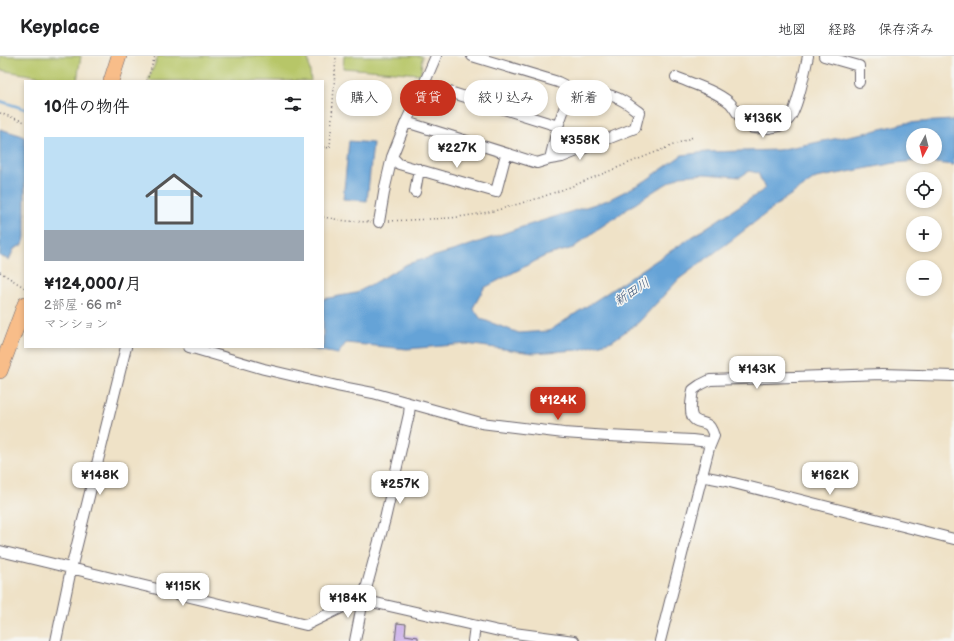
<!DOCTYPE html>
<html lang="ja">
<head>
<meta charset="utf-8">
<style>
	body { margin:0; font-family:"Balsamiq Sans","Klee One",sans-serif; background:#f6f6f6; color:#202124; height:100vh; display:flex; flex-direction:column; font-size:15px; white-space:nowrap }
	* { box-sizing:border-box; margin:0 }
	p { font-size:13px; color:#757577 }
	.icon { flex:none; width:22px; height:22px; fill:none; stroke:currentColor; stroke-width:2; stroke-linecap:round; stroke-linejoin:round }
	.map { position:relative; flex:1; overflow:hidden }
	.side { position:absolute; left:24px; top:24px; width:300px; height:268px; display:flex; flex-direction:column; background:#fff; border-radius:0px; box-shadow:0 2px 6px #0003 }
	.side>* { flex:none }
	.top-card { position:absolute; left:336px; top:24px; width:380px; height:36px; display:flex; gap:8px }
	.needle { width:26px; rotate:187deg }
	.fabs { position:absolute; left:906px; top:72px; display:grid; gap:8px }
	.fabs a { display:grid; place-items:center; width:36px; height:36px; border-radius:50%; background:#fff; box-shadow:0 2px 6px #0003; font-size:20px }
	.price { position:absolute; translate:-50% -34px; padding:0 9px; border-radius:8px; background:#fff; color:#222; font-size:13px; line-height:26px; filter:drop-shadow(0 1px 2px #0008) }
	.price::after { content:''; position:absolute; left:50%; top:24px; width:12px; height:9px; margin-left:-6px; background:inherit; clip-path:polygon(0 0,100% 0,50% 100%) }
	.price.current { background:#c8321e; color:#fff }
	ul { padding:0; list-style:none }
	li { display:grid; align-content:center; gap:8px; height:212px; padding:0 20px }
	li span { display:grid; place-items:center; height:124px; border-radius:0px; color:#555 }
	li>.icon { margin-inline-start:auto }
	span .icon { width:72px; height:72px; fill:#fffc; stroke-width:1 }
	li b { font-size:17px }
	h2 { display:flex; justify-content:space-between; align-items:center; height:48px; padding:0 20px; font-size:17px }
	.chip { padding:0 14px; border-radius:18px; background:#fff; box-shadow:0 2px 6px #0003; font-size:14px; line-height:36px }
	.chip.current { background:#c8321e; color:#fff }
	header { display:flex; align-items:center; gap:24px; box-sizing:border-box; height:56px; padding:0 20px; background:#fff; border-bottom:1px solid #e0e0e0 }
	header strong { font-size:19px }
	nav { display:flex; gap:22px; margin-inline-start:auto; font-size:14px }
	.map>svg:first-child { display:block }
	.green { fill:#b7c668; stroke:#6c7452 }
	.water { fill:#65a3d7; stroke:#446289; fill-rule:evenodd }
	.lines { fill:none; stroke-linecap:round; stroke-linejoin:round }
	.stream { stroke:#65a3d7; stroke-width:2.5 }
	.building { fill:#c2a1e8 }
	.minor-casing { stroke:#6a656c; stroke-width:12 }
	.highway-casing { stroke:#6a656c; stroke-width:16 }
	.path { stroke:#6a656c; stroke-width:1.5; stroke-dasharray:1 3; stroke-linecap:butt }
	.minor { stroke:#fff; stroke-width:10 }
	.highway { stroke:#f8bd89; stroke-width:15 }
	.labels { text-anchor:middle; dominant-baseline:central; stroke-width:3; stroke-linejoin:round; paint-order:stroke }
	.water-label { font-size:13px; font-style:italic; fill:#3d5679; stroke:#f6f6f2 }
</style>
</head>
<body>
<header>
<strong>Keyplace</strong>
<nav><a>地図</a><a>経路</a><a>保存済み</a></nav>
</header>
<div class="map">
<svg width="954" height="585" viewBox="0 0 954 585">
	<rect width="100%" height="100%" fill="#f6f6f2"/>
	<filter id="ink" filterUnits="userSpaceOnUse"><feTurbulence type="fractalNoise" baseFrequency=".025" numOctaves="2"/><feDisplacementMap in="SourceGraphic" scale="8" xChannelSelector="R" yChannelSelector="G"/><feConvolveMatrix kernelMatrix="1 2 1 2 8 2 1 2 1" color-interpolation-filters="sRGB"/></filter>
	<filter id="wash" filterUnits="userSpaceOnUse"><feTurbulence type="fractalNoise" baseFrequency=".012" numOctaves="4" result="noise"/><feDisplacementMap in="SourceGraphic" scale="16" xChannelSelector="R" yChannelSelector="G"/><feGaussianBlur stdDeviation="0.9" result="paint"/><feColorMatrix in="noise" values="0 0 0 0 0 0 0 0 0 0 0 0 0 0 0 0 0 1.4 0 .05"/><feComposite in="paint" operator="in"/></filter>
	<g filter="url(#wash)">
		<rect width="100%" height="100%" fill="#efe2c7"/>
		<path class="green" d="M 0,0 L 81,0 L 77,25 L 67,25 L 0,14 Z
			M 158,0 L 308,0 L 311,25 L 148,25 Z
			M 344,0 L 422,0 L 421,18 L 343,12 Z"/>
		<path class="water" d="M 952,64 L 954,65 L 954,109 L 916,105 L 895,107 L 816,122 L 786,142 L 733,183 L 679,223 L 639,266 L 612,285 L 578,294 L 533,297 L 466,288 L 407,293 L 346,287 L 338,298 L 300,291 L 323,291 L 323,243 L 356,237 L 407,208 L 456,194 L 516,173 L 608,144 L 645,125 L 682,99 L 707,96 L 778,94 L 869,76 L 906,67 ZM 913,79 L 935,79 L 935,101 L 913,101 ZM 749,115 L 758,117 L 765,133 L 549,275 L 519,277 L 481,263 L 473,252 L 484,232 L 545,200 L 573,192 L 598,173 L 654,135 L 680,120 L 705,118 L 740,121 Z
			M 0,73 L 20,79 L 25,82 L 25,182 L 22,189 L 14,193 L 9,204 L 0,200 Z
			M 349,85 L 373,87 L 367,145 L 343,143 Z"/>
		<g class="lines">
			<path class="stream" d="M 0,45 L 25,53"/>
		</g>
		<g id="blocks">
			<path class="building" d="M 397,567 L 406,568 L 405,579 L 418,581 L 418,585 L 395,585 Z"/>
		</g>
	</g>
	<g filter="url(#ink)">
		<use href="#blocks" fill-opacity="0" stroke="#6a656c" stroke-width="1"/>
		<g class="lines">
			<defs>
				<path id="minor" d="M 472,0 L 558,26 L 566,30 L 569,34 L 568,42 L 558,70 L 550,103
					M 824,0 L 859,10 L 859,26
					M 676,21 C 693,28 714,34 729,46 C 736,52 741,67 750,71 C 756,73 763,72 769,72 C 776,71 783,70 788,64 C 797,56 805,14 808,0
					M 424,28 L 558,70
					M 406,66 L 537,107 L 550,103 L 562,101 L 635,72 L 639,56 C 634,53 629,48 623,45 C 607,35 588,36 570,37
					M 392,101 L 399,108 L 496,136 L 506,98
					M 415,136 L 419,113
					M 379,166 L 385,131 L 392,101 L 406,66 L 424,28 L 436,0
					M 189,291 L 264,313 L 337,330 L 373,337 L 481,367 L 564,377 L 608,380 L 692,384 L 708,386 L 709,392 L 660,585
					M 709,392 L 714,380 C 713,377 712,374 710,371 C 706,365 695,368 692,360 C 689,353 692,342 693,334 L 700,329 L 710,324 L 882,318 L 954,320
					M 701,420 L 722,424 L 954,483
					M 0,495 L 306,569 L 349,548 L 363,544 L 499,575 L 574,585
					M 56,585 L 71,513 L 126,291
					M 355,585 L 363,544 L 385,463 L 409,358 L 410,348
					M 473,585 L 475,570"/>
				<path id="highway" d="M 111,25 L 119,0
					M 0,315 L 25,248"/>
			</defs>
			<use href="#minor" class="minor-casing"/>
			<use href="#highway" class="highway-casing"/>
			<path class="path" d="M 147,25 L 155,0
				M 0,57 L 25,66
				M 323,91 L 330,92 L 336,0
				M 323,161 L 346,165 L 371,166
				M 389,165 L 451,162 L 472,159 L 494,155 L 539,142 L 570,131 L 693,81
				M 0,216 L 25,232"/>
			<use href="#minor" class="minor"/>
			<use href="#highway" class="highway"/>
		</g>
	</g>
	<g class="labels">
		<g class="water-label">
			<text transform="translate(632 236) rotate(-33)">新田川</text>
		</g>
	</g>
</svg>
<div class="fabs">
<a><svg class="needle" viewBox="-14 -14 28 28"><path d="M0-13l5 13h-10z" fill="#e53935"/><path d="M0 13l5-13h-10z" fill="#757577"/></svg></a>
<a><svg class="icon" aria-label="locate" viewBox="0 0 24 24"><circle cx="12" cy="12" r="6"/><path d="M12 2v4M12 18v4M2 12h4M18 12h4"/></svg></a>
<a>+</a>
<a>−</a>
</div>
<b class="price" style="left:763px;top:83px">¥136K</b>
<b class="price" style="left:580px;top:105px">¥358K</b>
<b class="price" style="left:457px;top:113px">¥227K</b>
<b class="price" style="left:757px;top:334px">¥143K</b>
<b class="price current" style="left:558px;top:365px">¥124K</b>
<b class="price" style="left:100px;top:440px">¥148K</b>
<b class="price" style="left:830px;top:440px">¥162K</b>
<b class="price" style="left:400px;top:449px">¥257K</b>
<b class="price" style="left:183px;top:551px">¥115K</b>
<b class="price" style="left:348px;top:563px">¥184K</b>
<div class="top-card">
<a class="chip">購入</a>
<a class="chip current">賃貸</a>
<a class="chip">絞り込み</a>
<a class="chip">新着</a>
</div>
<section class="side">
<h2>10件の物件<svg class="icon" aria-label="filters" viewBox="0 0 24 24"><path d="M4 7h16M4 17h16"/><circle cx="9" cy="7" r="2"/><circle cx="15" cy="17" r="2"/></svg></h2>
<ul>
<li><span style="background:linear-gradient(#bfe0f5 75%,#9aa5b1 0)"><svg class="icon" aria-label="home" viewBox="0 0 24 24"><path d="M3 11l9-7 9 7M6 9v11h12V9"/></svg></span><div><b>¥124,000/月</b><p>2部屋 · 66 m²</p><p>マンション</p></div></li>
</ul>
</section>
</div>
</body>
</html>
